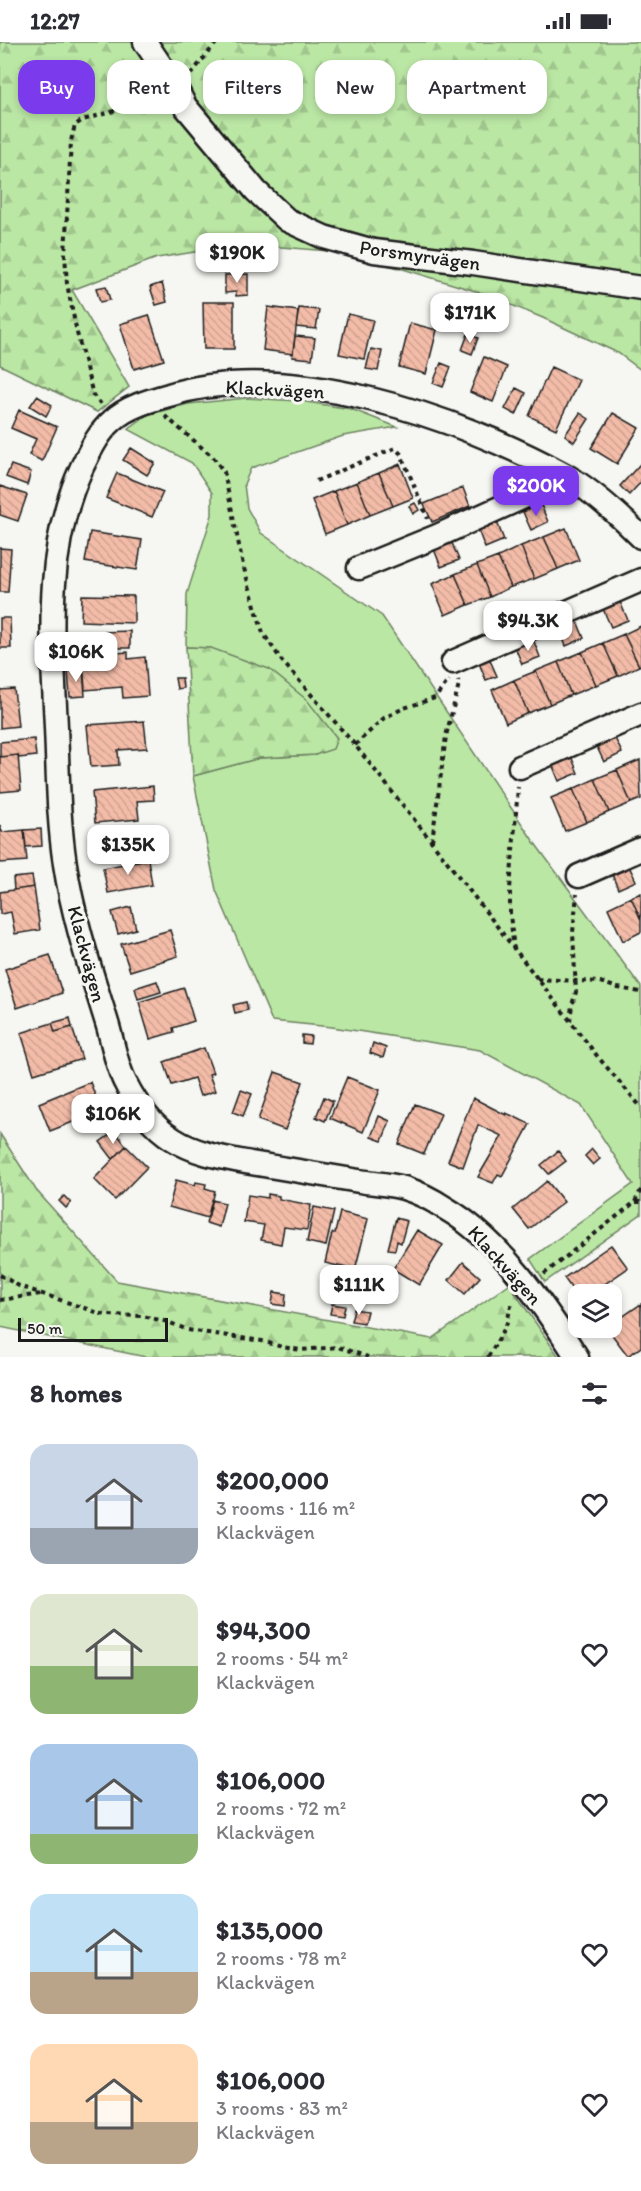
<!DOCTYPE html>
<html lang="en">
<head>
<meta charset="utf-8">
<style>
	body { margin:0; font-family:Itim,sans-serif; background:#f7f7f7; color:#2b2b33; height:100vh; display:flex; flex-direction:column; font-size:22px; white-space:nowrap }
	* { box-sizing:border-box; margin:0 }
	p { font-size:20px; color:#7c7c81 }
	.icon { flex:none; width:33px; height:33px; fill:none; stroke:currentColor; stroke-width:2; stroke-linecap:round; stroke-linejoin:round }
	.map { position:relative; height:1315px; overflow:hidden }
	.details { display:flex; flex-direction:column; background:#fff; flex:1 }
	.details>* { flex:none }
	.banner { position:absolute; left:18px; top:18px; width:606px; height:54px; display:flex; gap:12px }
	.fabs { position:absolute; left:568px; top:1242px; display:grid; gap:12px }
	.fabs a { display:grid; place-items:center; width:54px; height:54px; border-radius:12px; background:#fff; box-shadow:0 3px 9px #0003; font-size:30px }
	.scale { position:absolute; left:18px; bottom:15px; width:150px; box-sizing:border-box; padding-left:6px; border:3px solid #1c1c1c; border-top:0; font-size:16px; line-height:21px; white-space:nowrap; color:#1c1c1c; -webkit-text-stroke:4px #f6f6f2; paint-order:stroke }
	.price { position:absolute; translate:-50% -51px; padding:0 14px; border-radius:12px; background:#fff; color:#222; font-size:20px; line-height:39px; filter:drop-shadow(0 2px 3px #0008) }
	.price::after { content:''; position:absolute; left:50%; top:36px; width:18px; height:14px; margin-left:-9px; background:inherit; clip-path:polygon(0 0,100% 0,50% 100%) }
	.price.on { background:#7c3aed; color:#fff }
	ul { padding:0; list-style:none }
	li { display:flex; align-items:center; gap:18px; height:150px; padding:0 30px }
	li span { display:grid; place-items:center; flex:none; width:168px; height:120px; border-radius:18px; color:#555 }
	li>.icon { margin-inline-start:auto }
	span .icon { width:72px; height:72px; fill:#fffc; stroke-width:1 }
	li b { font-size:26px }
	h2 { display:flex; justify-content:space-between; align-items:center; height:72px; padding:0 30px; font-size:26px }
	.tag { padding:0 21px; border-radius:18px; background:#fff; box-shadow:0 3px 9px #0003; font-size:21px; line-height:54px }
	.tag.on { background:#7c3aed; color:#fff }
	.status { display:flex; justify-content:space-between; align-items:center; height:42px; padding:0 30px; background:#fff; direction:ltr }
	.status svg { height:16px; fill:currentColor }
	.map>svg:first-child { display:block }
	.green { fill:#bbe7a5; stroke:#6c8260; stroke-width:1.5 }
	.forest { fill:url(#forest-firs); stroke:#6c8260; stroke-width:1.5 }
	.building { fill:url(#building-back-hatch); stroke:#1c1c1c; stroke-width:1.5 }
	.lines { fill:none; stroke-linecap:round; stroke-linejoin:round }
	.minor-casing { stroke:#1c1c1c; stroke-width:27 }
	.path { stroke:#1c1c1c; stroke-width:4; stroke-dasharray:4.5 4.5; stroke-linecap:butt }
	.minor { stroke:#f6f6f2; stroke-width:22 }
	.labels { text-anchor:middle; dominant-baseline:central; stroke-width:6; stroke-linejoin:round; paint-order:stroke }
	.street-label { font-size:20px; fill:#1c1c1c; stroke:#f6f6f2 }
</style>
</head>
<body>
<div class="status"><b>12:27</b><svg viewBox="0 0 49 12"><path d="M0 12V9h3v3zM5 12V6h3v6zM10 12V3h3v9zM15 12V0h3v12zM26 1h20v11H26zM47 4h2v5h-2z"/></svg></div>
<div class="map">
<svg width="641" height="1315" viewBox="0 0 641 1315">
	<defs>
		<pattern id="forest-firs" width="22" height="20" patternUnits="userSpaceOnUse" patternTransform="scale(1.5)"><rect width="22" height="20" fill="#bbe7a5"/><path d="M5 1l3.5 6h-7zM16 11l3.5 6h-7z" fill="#a0c68d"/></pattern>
		<pattern id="building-back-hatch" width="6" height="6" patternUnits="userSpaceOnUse" patternTransform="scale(1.5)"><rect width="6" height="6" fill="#f3bca8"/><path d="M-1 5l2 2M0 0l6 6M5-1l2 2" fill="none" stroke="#d0a190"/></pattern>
	</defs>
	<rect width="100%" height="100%" fill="#f6f6f2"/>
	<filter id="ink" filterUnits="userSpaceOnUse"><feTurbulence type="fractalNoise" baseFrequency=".0167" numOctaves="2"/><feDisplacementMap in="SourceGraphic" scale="12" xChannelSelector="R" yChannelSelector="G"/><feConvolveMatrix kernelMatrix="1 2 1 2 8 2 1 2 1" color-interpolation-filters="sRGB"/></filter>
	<g filter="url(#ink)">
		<path class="green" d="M 247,356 L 300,359 L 351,367 L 397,385 L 343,394 L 251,426 L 244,442 L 247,466 L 261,491 L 382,574 L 534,800 L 641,945 L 641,1172 L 545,1240 L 530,1217 L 633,1142 L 581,1063 L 480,1008 L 332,985 L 272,979 L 216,848 L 193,734 L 260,716 L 315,713 L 211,606 L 186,605 L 187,552 L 212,473 L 212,451 L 192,421 L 128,387 L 147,373 L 188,362 Z"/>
		<path class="forest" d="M 0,0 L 641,0 L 641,328 L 618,311 L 543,276 L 482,251 L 403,227 L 329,209 L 245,202 L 157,216 L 72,248 L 129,345 L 97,370 L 0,323 Z
			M 186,605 L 211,606 L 269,627 L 307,658 L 337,696 L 333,707 L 315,713 L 260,716 L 193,734 Z
			M 0,1092 L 36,1148 L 117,1239 L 432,1297 L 509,1242 L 559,1315 L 146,1315 L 0,1285 Z"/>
		<path class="building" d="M 248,232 L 248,253 L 236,254 L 236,250 L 225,251 L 225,233 Z
			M 162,241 L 167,260 L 156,263 L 150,245 Z
			M 106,244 L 110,258 L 100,260 L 96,246 Z
			M 469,253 L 477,255 L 474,265 L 467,263 Z
			M 203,260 L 234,260 L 234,307 L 204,307 Z
			M 268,265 L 298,269 L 293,312 L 263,308 Z
			M 299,266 L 319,268 L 316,287 L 296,285 Z
			M 348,272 L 373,278 L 364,317 L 339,312 Z
			M 149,273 L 164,318 L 134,327 L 120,282 Z
			M 410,281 L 437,288 L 426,332 L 399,325 Z
			M 468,292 L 478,296 L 472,312 L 462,308 Z
			M 295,294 L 315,296 L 312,317 L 292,315 Z
			M 371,307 L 382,309 L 378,329 L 366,327 Z
			M 484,315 L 507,325 L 493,360 L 470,350 Z
			M 441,321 L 451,325 L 443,345 L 433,341 Z
			M 551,325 L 579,338 L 556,387 L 529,374 Z
			M 516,346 L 526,351 L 516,373 L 505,367 Z
			M 37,354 L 52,363 L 46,374 L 30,364 Z
			M 19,368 L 57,385 L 42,419 L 29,413 L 36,397 L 11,386 Z
			M 580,371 L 589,377 L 574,400 L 565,393 Z
			M 613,371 L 639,386 L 617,422 L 591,406 Z
			M 131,406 L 155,421 L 147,433 L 123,418 Z
			M 641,421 L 641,440 L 629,453 L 620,444 Z
			M 400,422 L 413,456 L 393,464 L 379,431 Z
			M 11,423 L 31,430 L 27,443 L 6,435 Z
			M 117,431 L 163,450 L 152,475 L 106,456 Z
			M 379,431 L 393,464 L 370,473 L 357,440 Z
			M 357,440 L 370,473 L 347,483 L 334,449 Z
			M 0,444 L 27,453 L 18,479 L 0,473 Z
			M 463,446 L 470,464 L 432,480 L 424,462 Z
			M 334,449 L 347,483 L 325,492 L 312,458 Z
			M 415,461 L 419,468 L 413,472 L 409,464 Z
			M 541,463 L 548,480 L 531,488 L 523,470 Z
			M 497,480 L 504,498 L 485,506 L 478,488 Z
			M 566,486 L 579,518 L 558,527 L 544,495 Z
			M 90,490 L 142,498 L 137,528 L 85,520 Z
			M 544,495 L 558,527 L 534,537 L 521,504 Z
			M 452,501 L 459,518 L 441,525 L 434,507 Z
			M 521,504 L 534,537 L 511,545 L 498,515 Z
			M 0,506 L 11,507 L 8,550 L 0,550 Z
			M 498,515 L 511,545 L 490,555 L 477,523 Z
			M 477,523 L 490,555 L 468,563 L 455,532 Z
			M 455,532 L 468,563 L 445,573 L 432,542 Z
			M 82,553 L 134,554 L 134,581 L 81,579 Z
			M 620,560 L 628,578 L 611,585 L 603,567 Z
			M 0,576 L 10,576 L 11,606 L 0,606 Z
			M 577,579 L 584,596 L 566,604 L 559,586 Z
			M 641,584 L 641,623 L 639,624 L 624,592 Z
			M 130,589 L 130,606 L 102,606 L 102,590 Z
			M 624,592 L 639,624 L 618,634 L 603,601 Z
			M 533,597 L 540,615 L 522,622 L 515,605 Z
			M 603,601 L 618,634 L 596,643 L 582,610 Z
			M 128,610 L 128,617 L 145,615 L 148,654 L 123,656 L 122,645 L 85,648 L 83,621 L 118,618 L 117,611 Z
			M 582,610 L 596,643 L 571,653 L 558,620 Z
			M 489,616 L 497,634 L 486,638 L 479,621 Z
			M 558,620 L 571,653 L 550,662 L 536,629 Z
			M 83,627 L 85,654 L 70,655 L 68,628 Z
			M 536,629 L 550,662 L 528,671 L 514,638 Z
			M 175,636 L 182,636 L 183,646 L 177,647 Z
			M 514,638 L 528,671 L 506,681 L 492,648 Z
			M 14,647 L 18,684 L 0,686 L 0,648 Z
			M 144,679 L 147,706 L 118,708 L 119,723 L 91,725 L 87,683 Z
			M 614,694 L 622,711 L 604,720 L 596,703 Z
			M 34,697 L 36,714 L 19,716 L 18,713 L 0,715 L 0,700 Z
			M 18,713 L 21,748 L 0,750 L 0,715 Z
			M 571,714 L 578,731 L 559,739 L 552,722 Z
			M 640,718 L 641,757 L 631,761 L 617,728 Z
			M 617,728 L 631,761 L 609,770 L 595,737 Z
			M 595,737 L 609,770 L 587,780 L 573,747 Z
			M 153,744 L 154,758 L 137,759 L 139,777 L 95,781 L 92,750 Z
			M 573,747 L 587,780 L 565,789 L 551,756 Z
			M 0,783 L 2,790 L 24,788 L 27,819 L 0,821 Z
			M 41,787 L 42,804 L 26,805 L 24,788 Z
			M 120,793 L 122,807 L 99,809 L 98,795 Z
			M 148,817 L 152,843 L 108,851 L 103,826 Z
			M 628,822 L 636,839 L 618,847 L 611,830 Z
			M 32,834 L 34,845 L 14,848 L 13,836 Z
			M 34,845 L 40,888 L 15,892 L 11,870 L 0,872 L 0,850 Z
			M 641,851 L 641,878 L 631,855 Z
			M 631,855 L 641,878 L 641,890 L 623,899 L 608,866 Z
			M 131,865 L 136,887 L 118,892 L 112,870 Z
			M 170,888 L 178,914 L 130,929 L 121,902 Z
			M 50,913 L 62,951 L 17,966 L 5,927 Z
			M 157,939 L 161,950 L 138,957 L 135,946 Z
			M 184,946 L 194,979 L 173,986 L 174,990 L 150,997 L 139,960 Z
			M 246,960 L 248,968 L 235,971 L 233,963 Z
			M 70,976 L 72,985 L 55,990 L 52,981 Z
			M 52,981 L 55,990 L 72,985 L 82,1017 L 34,1032 L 21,991 Z
			M 302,993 L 311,994 L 310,1002 L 302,1001 Z
			M 373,1001 L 386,1006 L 383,1016 L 370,1011 Z
			M 204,1006 L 213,1031 L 209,1032 L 215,1049 L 200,1054 L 194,1036 L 172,1043 L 164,1020 Z
			M 275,1030 L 303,1040 L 285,1088 L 258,1078 Z
			M 347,1035 L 380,1048 L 363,1090 L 330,1076 Z
			M 90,1040 L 101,1069 L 50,1089 L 39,1061 Z
			M 241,1048 L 252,1052 L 243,1074 L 233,1070 Z
			M 324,1055 L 333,1059 L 325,1079 L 316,1075 Z
			M 473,1056 L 506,1073 L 506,1071 L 530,1082 L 502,1134 L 498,1132 L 493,1141 L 478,1135 L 502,1094 L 478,1083 L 463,1125 L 448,1119 Z
			M 415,1062 L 441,1072 L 424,1112 L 399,1102 Z
			M 379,1074 L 390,1079 L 382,1099 L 371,1095 Z
			M 115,1089 L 126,1104 L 113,1117 L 100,1100 Z
			M 126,1104 L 147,1125 L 115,1158 L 94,1137 Z
			M 592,1107 L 600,1117 L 593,1123 L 585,1114 Z
			M 558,1109 L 566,1119 L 549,1132 L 541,1123 Z
			M 176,1138 L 195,1143 L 196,1140 L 206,1142 L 205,1146 L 215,1149 L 208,1176 L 169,1165 Z
			M 547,1139 L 564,1160 L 529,1187 L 513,1167 Z
			M 268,1152 L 279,1154 L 279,1157 L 311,1163 L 307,1188 L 284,1185 L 281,1202 L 261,1198 L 264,1183 L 244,1180 L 248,1153 L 268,1156 Z
			M 64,1154 L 71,1161 L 66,1166 L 59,1159 Z
			M 212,1158 L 225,1161 L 219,1185 L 206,1181 Z
			M 314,1165 L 334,1169 L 326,1204 L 307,1200 Z
			M 340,1170 L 368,1177 L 355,1228 L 325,1221 L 332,1191 L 335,1191 Z
			M 396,1176 L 407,1179 L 401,1201 L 397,1199 L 395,1208 L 388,1207 Z
			M 417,1188 L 443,1203 L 419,1243 L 393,1227 Z
			M 611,1203 L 628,1226 L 590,1252 L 579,1252 L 579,1257 L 564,1236 Z
			M 463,1220 L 480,1235 L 465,1252 L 449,1238 Z
			M 274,1250 L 286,1252 L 285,1264 L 272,1262 Z
			M 612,1260 L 622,1275 L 612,1282 Z
			M 332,1262 L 345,1264 L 343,1274 L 330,1272 Z
			M 641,1262 L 641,1305 L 628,1314 L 607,1286 L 612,1286 L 612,1282 Z
			M 354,1267 L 367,1269 L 364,1281 L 351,1279 Z"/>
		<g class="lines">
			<defs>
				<path id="minor" d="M 145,0 L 176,46 L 185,64 L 256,149 L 287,178 L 324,195 L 374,209 L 473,221 L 641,246
					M 359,526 L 435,495 L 568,435
					M 453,620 L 641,538
					M 520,725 L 641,672
					M 579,834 L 641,807
					M 577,1315 C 543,1262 500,1198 445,1166 C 433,1158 417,1150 404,1146 C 390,1142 373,1141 359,1139 C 323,1133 287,1127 251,1121 C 224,1116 196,1112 173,1097 C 153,1085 136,1062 126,1042 C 116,1024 113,1000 107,981 C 91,929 73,876 65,822 C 58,777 58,731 56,685 C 52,597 44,507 82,425 C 90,409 98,391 112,379 C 126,365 151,358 169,353 C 288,316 458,375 563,432 C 592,448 618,472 641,495"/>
			</defs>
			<use href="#minor" class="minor-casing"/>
			<path class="path" d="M 191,32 L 217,0
				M 101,362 L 93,353 L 77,291 L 67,242 L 65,212 L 71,99 L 75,83 L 83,78 L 159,56
				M 165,374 L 213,415 L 224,430 L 243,523 L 263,591 L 282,619 L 355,703 L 432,800 L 598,1015 L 641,1065
				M 316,439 L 395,406 L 401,412 L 428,477
				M 355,703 L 384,676 L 404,666 L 435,656 L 449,638
				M 432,799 L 446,694 L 459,642 L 458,638
				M 514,908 L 510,872 L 510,847 L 518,745
				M 537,937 L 600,940 L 618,946 L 641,950
				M 570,979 L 572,963 L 576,950 L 573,890 L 577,852
				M 635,1160 L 641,1148
				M 544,1232 L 635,1160 L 641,1160
				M 0,1233 L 19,1244 L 105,1273 L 143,1274 L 168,1280 L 188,1288 L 262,1299 L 282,1305 L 301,1308 L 338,1305 L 368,1315
				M 0,1258 L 41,1252
				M 488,1315 L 506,1284 L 511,1264 L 514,1259"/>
			<use href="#minor" class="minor"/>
		</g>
	</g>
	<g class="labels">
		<g class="street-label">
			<text transform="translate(420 213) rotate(8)">Porsmyrvägen</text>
			<text transform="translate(275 347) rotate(3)">Klackvägen</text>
			<text transform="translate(87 912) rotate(75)">Klackvägen</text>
			<text transform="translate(505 1223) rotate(48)">Klackvägen</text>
		</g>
	</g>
</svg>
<div class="fabs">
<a><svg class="icon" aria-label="layers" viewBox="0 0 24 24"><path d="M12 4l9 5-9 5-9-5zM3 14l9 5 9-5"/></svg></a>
</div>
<div class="scale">50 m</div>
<b class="price" style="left:237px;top:242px">$190K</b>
<b class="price" style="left:470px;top:302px">$171K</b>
<b class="price on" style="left:536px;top:475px">$200K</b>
<b class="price" style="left:528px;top:610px">$94.3K</b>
<b class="price" style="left:76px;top:641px">$106K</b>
<b class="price" style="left:128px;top:834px">$135K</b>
<b class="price" style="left:113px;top:1103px">$106K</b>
<b class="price" style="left:359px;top:1274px">$111K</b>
<div class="banner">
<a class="tag on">Buy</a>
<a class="tag">Rent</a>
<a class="tag">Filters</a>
<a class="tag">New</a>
<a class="tag">Apartment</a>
</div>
</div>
<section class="details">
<h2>8 homes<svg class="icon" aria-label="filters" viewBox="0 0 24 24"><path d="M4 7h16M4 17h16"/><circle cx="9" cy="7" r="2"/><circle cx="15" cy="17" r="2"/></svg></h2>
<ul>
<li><span style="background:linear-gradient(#c9d6e8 70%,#9aa5b1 0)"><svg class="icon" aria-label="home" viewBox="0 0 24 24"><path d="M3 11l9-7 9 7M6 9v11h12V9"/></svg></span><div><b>$200,000</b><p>3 rooms · 116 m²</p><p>Klackvägen</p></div><svg class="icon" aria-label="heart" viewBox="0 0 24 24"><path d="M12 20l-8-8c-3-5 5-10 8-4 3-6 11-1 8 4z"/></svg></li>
<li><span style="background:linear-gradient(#dfe7d0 60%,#8fb573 0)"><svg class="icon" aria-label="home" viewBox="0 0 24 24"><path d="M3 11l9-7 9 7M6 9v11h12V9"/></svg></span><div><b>$94,300</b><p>2 rooms · 54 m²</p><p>Klackvägen</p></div><svg class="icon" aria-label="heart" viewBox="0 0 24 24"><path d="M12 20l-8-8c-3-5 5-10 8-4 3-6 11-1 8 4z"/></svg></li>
<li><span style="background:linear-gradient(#a9c7e8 75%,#8fb573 0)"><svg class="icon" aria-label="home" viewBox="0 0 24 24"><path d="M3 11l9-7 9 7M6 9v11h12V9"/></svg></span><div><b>$106,000</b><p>2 rooms · 72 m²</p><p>Klackvägen</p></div><svg class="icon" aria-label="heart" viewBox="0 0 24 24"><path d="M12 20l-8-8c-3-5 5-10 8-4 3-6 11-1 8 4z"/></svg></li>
<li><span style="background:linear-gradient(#bfe0f5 65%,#b9a48a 0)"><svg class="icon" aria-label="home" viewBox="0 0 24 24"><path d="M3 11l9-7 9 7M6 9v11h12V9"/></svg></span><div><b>$135,000</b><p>2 rooms · 78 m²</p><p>Klackvägen</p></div><svg class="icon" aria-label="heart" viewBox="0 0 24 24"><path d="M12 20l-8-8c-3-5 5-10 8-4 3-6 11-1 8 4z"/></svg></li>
<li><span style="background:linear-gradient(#ffd9b3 65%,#b9a48a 0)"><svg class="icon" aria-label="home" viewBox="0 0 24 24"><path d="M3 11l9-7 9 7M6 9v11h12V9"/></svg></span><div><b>$106,000</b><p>3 rooms · 83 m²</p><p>Klackvägen</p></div><svg class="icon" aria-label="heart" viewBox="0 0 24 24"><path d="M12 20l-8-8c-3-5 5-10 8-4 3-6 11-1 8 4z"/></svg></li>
</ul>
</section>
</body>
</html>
